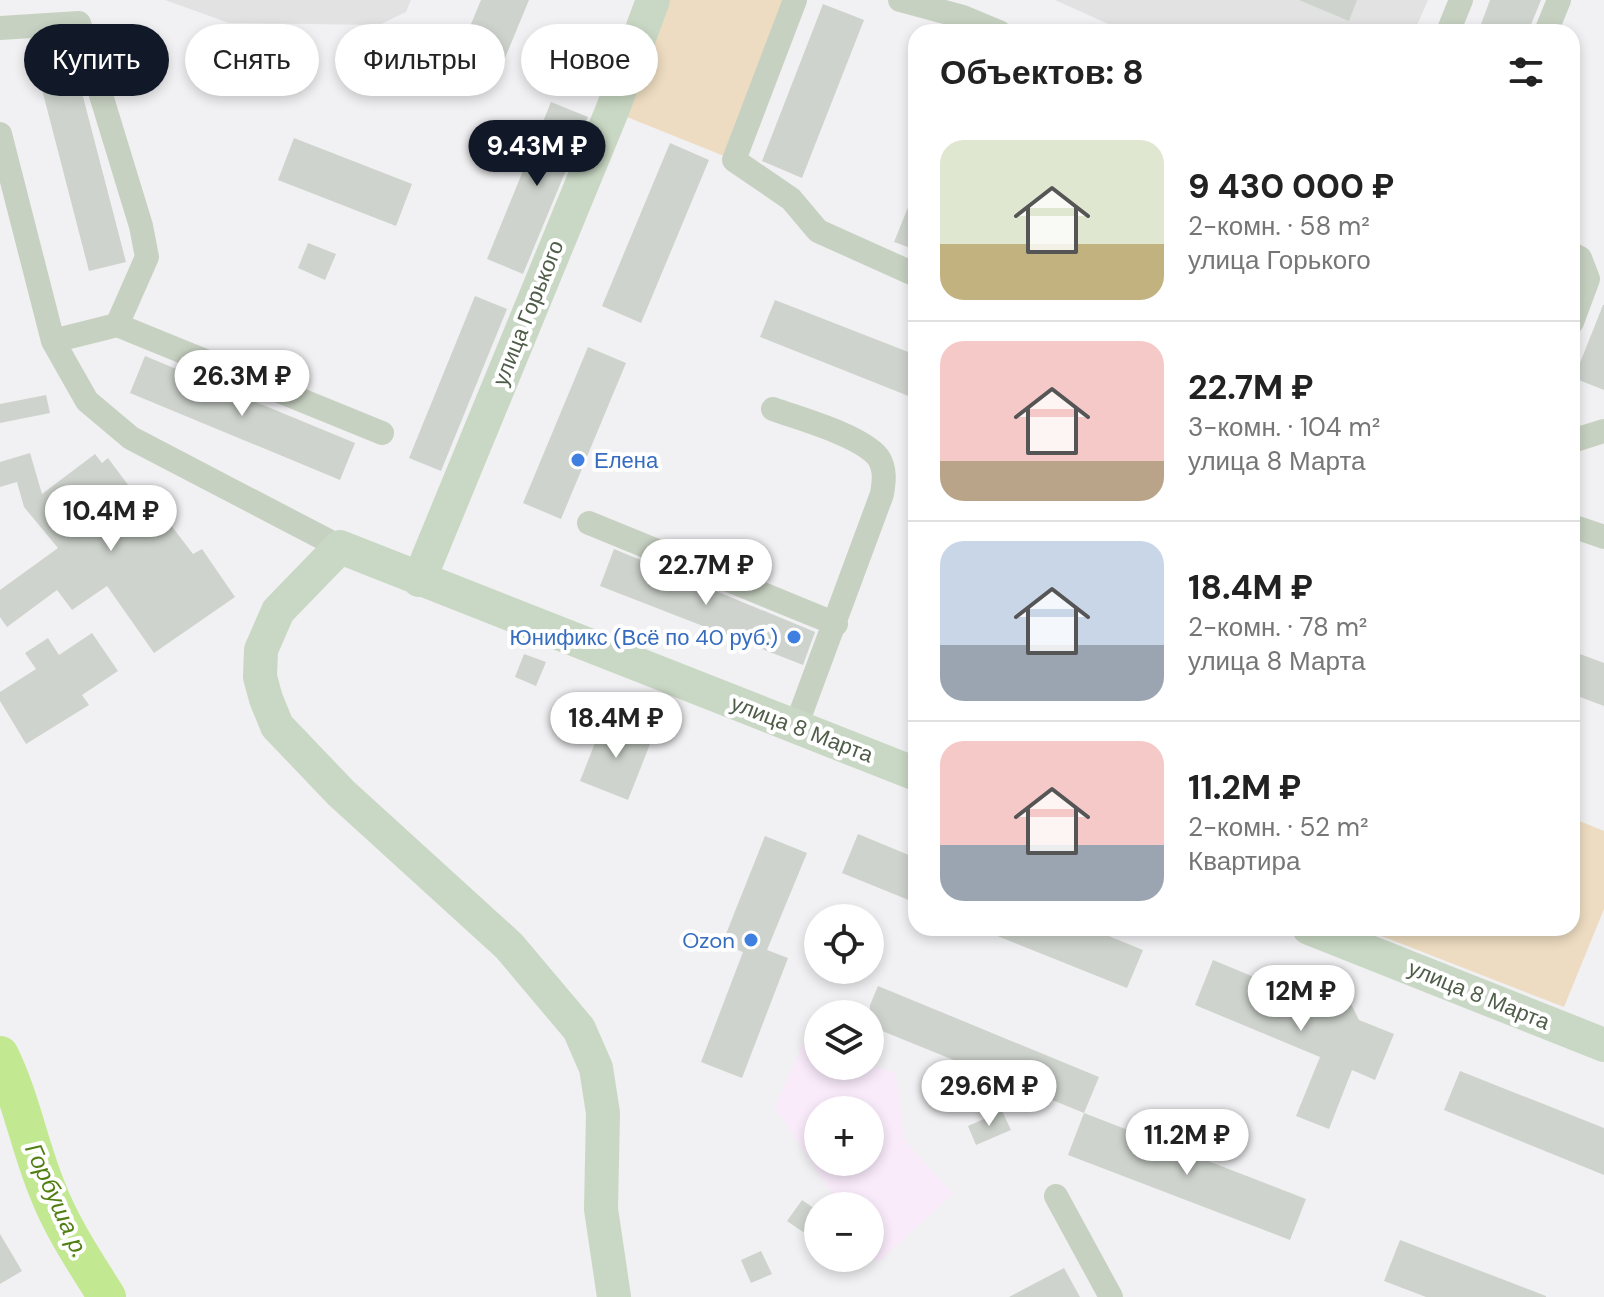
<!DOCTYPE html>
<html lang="ru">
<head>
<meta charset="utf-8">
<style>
	body { margin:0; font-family:"DM Sans",sans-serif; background:#f6f6f6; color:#222; height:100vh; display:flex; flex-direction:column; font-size:30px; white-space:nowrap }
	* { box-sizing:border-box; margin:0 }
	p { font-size:26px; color:#767676 }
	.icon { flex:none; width:44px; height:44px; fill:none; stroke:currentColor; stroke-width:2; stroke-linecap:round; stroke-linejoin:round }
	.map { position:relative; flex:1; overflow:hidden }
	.sheet { position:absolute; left:908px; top:24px; width:672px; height:912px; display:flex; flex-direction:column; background:#fff; border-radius:24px; box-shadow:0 4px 12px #0003 }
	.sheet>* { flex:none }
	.hud { position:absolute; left:24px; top:24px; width:760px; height:72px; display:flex; gap:16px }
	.buttons { position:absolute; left:804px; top:904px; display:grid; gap:16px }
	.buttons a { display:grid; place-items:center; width:80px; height:80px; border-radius:50%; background:#fff; box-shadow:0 4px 12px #0003; font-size:40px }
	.price { position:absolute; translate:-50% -68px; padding:0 18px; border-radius:28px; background:#fff; color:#222; font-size:26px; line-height:52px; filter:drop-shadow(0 2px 4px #0008) }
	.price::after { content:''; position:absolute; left:50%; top:48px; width:24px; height:18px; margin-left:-12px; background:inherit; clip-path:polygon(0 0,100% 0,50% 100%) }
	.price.active { background:#111827; color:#fff }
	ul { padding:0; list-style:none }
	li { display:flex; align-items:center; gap:24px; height:200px; padding:0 32px }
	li+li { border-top:2px solid #e0e0e0 }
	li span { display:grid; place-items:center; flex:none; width:224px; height:160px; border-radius:24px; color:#555 }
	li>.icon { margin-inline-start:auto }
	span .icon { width:96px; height:96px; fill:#fffc; stroke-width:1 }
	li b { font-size:34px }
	h2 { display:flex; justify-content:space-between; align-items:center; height:96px; padding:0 32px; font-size:34px }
	.tag { padding:0 28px; border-radius:36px; background:#fff; box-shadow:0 4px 12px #0003; font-size:28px; line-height:72px }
	.tag.active { background:#111827; color:#fff }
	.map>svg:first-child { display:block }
	.commercial { fill:#faebfb; fill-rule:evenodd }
	.education { fill:#e2e2e3 }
	.green { fill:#eddcc1 }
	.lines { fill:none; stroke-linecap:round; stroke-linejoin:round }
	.river { stroke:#c2e891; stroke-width:38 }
	.building { fill:#ced4cd }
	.street { stroke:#c7d1c2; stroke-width:24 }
	.secondary { stroke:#c9d8c4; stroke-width:34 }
	.shop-dot { fill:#3f7fe0; stroke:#fff; stroke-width:3 }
	.labels { text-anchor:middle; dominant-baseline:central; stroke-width:8; stroke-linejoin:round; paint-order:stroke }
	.street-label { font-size:22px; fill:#4f5d49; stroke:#fff }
	.shop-label { font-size:22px; fill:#366cbe; stroke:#fff; text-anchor:end }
	.water-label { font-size:24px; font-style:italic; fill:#517f13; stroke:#fff }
</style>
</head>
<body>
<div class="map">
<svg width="1604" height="1297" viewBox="0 0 1604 1297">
	<rect width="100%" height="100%" fill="#f1f0f2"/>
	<path class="commercial" d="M 805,1039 L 818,1044 L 818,1066 L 870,1064 L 896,1074 L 904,1140 L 953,1194 L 877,1263 L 870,1252 L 870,1206 L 840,1206 L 775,1107 ZM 818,1110 L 870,1110 L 870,1162 L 818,1162 Z"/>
	<path class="education" d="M 165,0 L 411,0 L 406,12 L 379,25 L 229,23 Z
		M 1055,0 L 1428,0 L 1414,32 L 1126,32 Z"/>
	<path class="green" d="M 653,0 L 795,0 L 734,160 L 612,111 Z
		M 1572,818 L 1604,831 L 1604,909 L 1564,1007 L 1361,928 L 1572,928 Z"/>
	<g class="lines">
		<path class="river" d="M 0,1055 C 21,1098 29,1145 47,1189 C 62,1228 85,1262 107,1297"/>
	</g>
	<path class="building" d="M 481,0 L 529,0 L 505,58 L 464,41 Z
		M 1299,0 L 1357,0 L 1349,21 Z
		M 1490,0 L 1541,0 L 1528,32 L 1478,32 Z
		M 823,4 L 864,20 L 802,178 L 762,161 Z
		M 68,39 L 126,262 L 89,271 L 30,43 Z
		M 551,102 L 588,117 L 523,274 L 487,259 Z
		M 294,138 L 412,184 L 396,226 L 278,180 Z
		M 670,143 L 709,160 L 641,323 L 602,306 Z
		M 915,190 L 916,190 L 916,250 L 894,242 Z
		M 308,243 L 336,254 L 325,280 L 298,268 Z
		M 475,296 L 507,309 L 441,471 L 409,458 Z
		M 775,300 L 916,355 L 916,399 L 760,337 Z
		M 1603,305 L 1604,305 L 1604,390 L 1574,378 Z
		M 588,347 L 626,363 L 561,519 L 523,503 Z
		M 145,356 L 355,443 L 340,480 L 130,393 Z
		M 46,395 L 50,413 L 0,423 L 0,404 Z
		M 30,453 L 42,494 L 95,454 L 102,463 L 108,458 L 149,513 L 157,507 L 193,554 L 202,549 L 235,597 L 154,653 L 107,586 L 72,610 L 57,590 L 7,627 L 0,617 L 0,590 L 58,548 L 24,507 L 17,482 L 0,487 L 0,462 Z
		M 614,549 L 815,632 L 803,665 L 600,586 Z
		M 92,633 L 118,671 L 82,695 L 89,705 L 26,744 L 0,701 L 0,692 L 36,669 L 25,653 L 48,638 L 59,655 Z
		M 1572,651 L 1604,663 L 1604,706 L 1572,694 Z
		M 524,654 L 546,662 L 536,686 L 515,677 Z
		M 604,720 L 652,739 L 628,800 L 580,781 Z
		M 858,834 L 916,858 L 916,903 L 842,873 Z
		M 765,836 L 807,853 L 767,950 L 788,958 L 742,1078 L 701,1062 L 743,952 L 722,944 Z
		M 1089,928 L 1143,950 L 1127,988 L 980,929 Z
		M 1213,960 L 1334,1010 L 1350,1002 L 1359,1020 L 1394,1034 L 1375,1080 L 1352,1070 L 1329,1129 L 1296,1116 L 1320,1057 L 1195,1005 Z
		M 878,986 L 1099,1077 L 1084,1113 L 870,1026 L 870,1005 Z
		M 1460,1071 L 1604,1128 L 1604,1175 L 1444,1110 Z
		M 1002,1111 L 1011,1130 L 976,1145 L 968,1126 Z
		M 1084,1113 L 1306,1199 L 1290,1240 L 1068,1155 Z
		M 802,1200 L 818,1211 L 806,1234 L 787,1221 Z
		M 0,1234 L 22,1271 L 0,1284 Z
		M 1400,1240 L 1546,1296 L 1546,1297 L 1426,1297 L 1384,1281 Z
		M 761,1251 L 772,1274 L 751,1283 L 741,1260 Z
		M 1064,1268 L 1080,1297 L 1009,1297 Z"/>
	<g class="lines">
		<path class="street" d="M 795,0 L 734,160 L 791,199 L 818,231 L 916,275
			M 900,0 L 963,17 L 999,32
			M 0,28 L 79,23 L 141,226 L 147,257 L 117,325
			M 1448,32 L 1461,0
			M 1546,32 L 1559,0
			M 0,134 L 53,341 L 87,401 L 131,438 L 340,547
			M 1572,254 L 1580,258 L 1588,279 L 1572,322
			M 53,341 L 117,325 L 382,433
			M 773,409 C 800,419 860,435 878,457 C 886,469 884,482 882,494 L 796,726
			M 1572,441 L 1604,431
			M 589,523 L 836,624
			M 1572,526 L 1604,537
			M 1056,1196 L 1111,1297"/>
		<path class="secondary" d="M 419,580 L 612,111 L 653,0
			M 1309,928 L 1604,1045
			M 614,1297 L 601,1209 L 603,1113 L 596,1068 L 579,1029 L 509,946 L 341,793 L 277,726 L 266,699 L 260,677 L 261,650 L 278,611 L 340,547 L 916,774"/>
	</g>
	<g class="shop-dot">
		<circle cx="578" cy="460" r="8"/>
		<circle cx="794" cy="637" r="8"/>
		<circle cx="751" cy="940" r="8"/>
	</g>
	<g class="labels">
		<g class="street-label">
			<text transform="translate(528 313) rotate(-68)">улица Горького</text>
			<text transform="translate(802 729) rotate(21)">улица 8 Марта</text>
			<text transform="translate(1479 995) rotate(22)">улица 8 Марта</text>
		</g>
		<g class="shop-label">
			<text x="594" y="460" text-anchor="start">Елена</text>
			<text x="778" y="637">Юнификс (Всё по 40 руб.)</text>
			<text x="735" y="940">Ozon</text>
		</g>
		<g class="water-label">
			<text transform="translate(57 1200) rotate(66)">Горбуша р.</text>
		</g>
	</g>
</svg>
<div class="buttons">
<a><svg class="icon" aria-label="locate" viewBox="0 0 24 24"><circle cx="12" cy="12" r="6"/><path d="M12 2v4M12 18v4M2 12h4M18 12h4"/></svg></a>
<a><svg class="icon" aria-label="layers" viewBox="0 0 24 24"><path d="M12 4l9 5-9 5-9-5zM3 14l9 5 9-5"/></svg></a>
<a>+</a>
<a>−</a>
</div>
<b class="price active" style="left:537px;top:188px">9.43M ₽</b>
<b class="price" style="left:242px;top:418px">26.3M ₽</b>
<b class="price" style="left:111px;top:553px">10.4M ₽</b>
<b class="price" style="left:706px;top:607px">22.7M ₽</b>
<b class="price" style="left:616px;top:760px">18.4M ₽</b>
<b class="price" style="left:1301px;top:1033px">12M ₽</b>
<b class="price" style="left:989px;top:1128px">29.6M ₽</b>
<b class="price" style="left:1187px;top:1177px">11.2M ₽</b>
<div class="hud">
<a class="tag active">Купить</a>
<a class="tag">Снять</a>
<a class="tag">Фильтры</a>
<a class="tag">Новое</a>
</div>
<section class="sheet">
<h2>Объектов: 8<svg class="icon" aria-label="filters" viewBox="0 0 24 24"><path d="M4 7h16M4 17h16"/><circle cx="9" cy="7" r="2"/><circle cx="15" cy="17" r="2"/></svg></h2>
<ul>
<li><span style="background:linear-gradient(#dfe7d0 65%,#c2b280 0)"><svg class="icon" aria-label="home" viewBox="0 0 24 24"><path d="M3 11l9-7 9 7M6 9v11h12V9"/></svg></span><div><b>9 430 000 ₽</b><p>2-комн. · 58 m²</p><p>улица Горького</p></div></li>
<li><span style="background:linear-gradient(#f6c9c9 75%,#b9a48a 0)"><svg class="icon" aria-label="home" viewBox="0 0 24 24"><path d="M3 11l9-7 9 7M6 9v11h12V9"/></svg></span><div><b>22.7M ₽</b><p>3-комн. · 104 m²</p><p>улица 8 Марта</p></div></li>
<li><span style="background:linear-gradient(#c9d6e8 65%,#9aa5b1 0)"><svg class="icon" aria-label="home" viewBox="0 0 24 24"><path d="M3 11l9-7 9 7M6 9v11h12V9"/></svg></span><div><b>18.4M ₽</b><p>2-комн. · 78 m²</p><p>улица 8 Марта</p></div></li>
<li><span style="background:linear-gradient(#f6c9c9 65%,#9aa5b1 0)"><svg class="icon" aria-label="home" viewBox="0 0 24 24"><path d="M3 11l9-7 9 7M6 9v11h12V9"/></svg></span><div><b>11.2M ₽</b><p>2-комн. · 52 m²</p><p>Квартира</p></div></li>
</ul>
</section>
</div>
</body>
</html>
